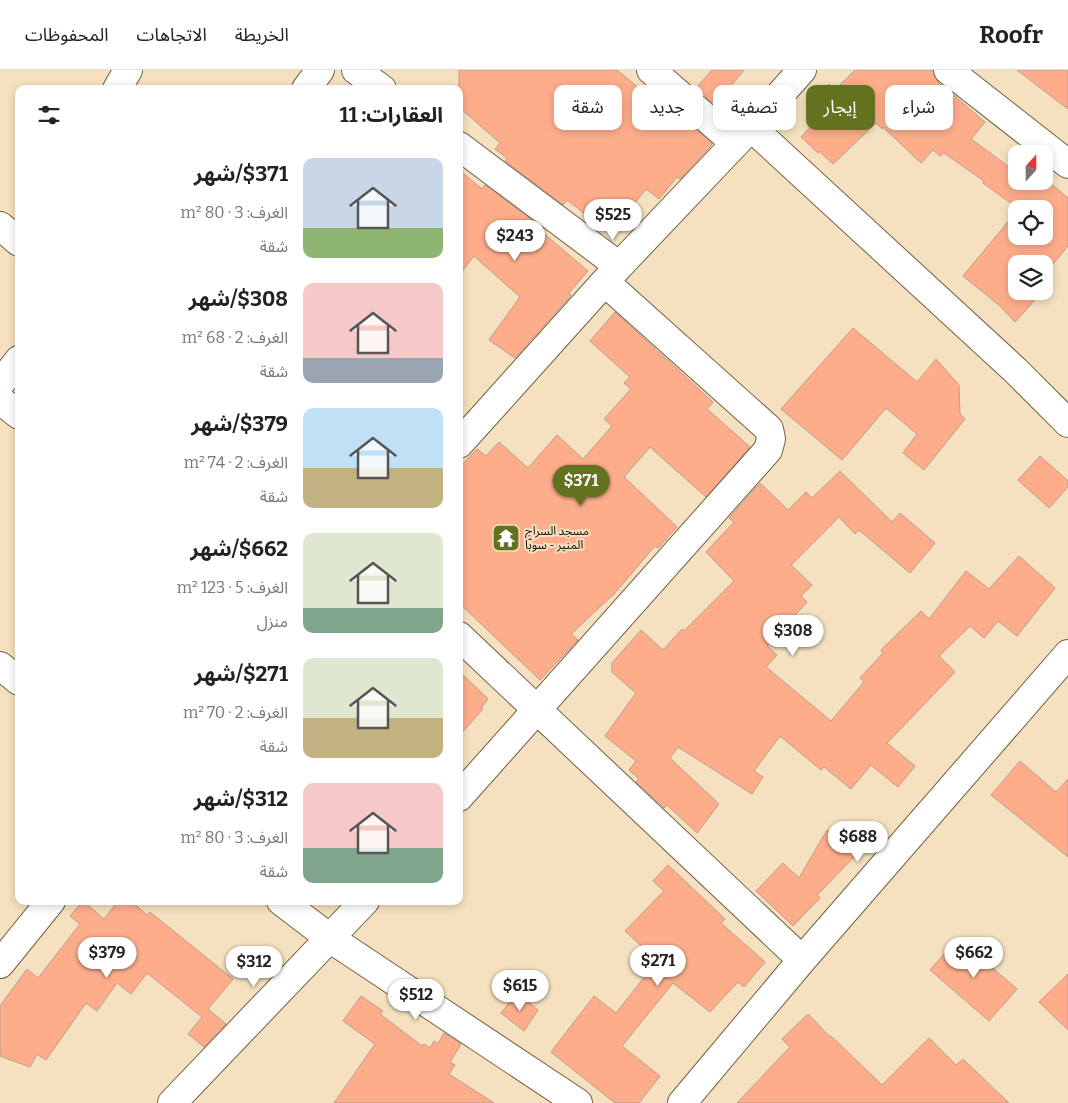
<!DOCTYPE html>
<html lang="ar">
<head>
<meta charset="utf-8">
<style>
	body { margin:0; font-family:Bitter,"Noto Sans Arabic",serif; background:#f2f2f2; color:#222; direction:rtl; height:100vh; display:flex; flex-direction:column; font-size:19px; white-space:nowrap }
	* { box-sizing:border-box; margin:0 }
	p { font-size:16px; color:#767676 }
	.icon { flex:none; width:28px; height:28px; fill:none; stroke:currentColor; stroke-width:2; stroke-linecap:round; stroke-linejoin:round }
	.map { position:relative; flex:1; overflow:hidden; direction:ltr }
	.drawer { position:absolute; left:15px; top:15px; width:448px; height:820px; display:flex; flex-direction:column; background:#fff; border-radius:10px; box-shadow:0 2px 8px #0003; direction:rtl }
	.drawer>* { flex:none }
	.hud { position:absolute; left:478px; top:15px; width:475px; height:45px; direction:rtl; display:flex; gap:10px }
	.needle { width:32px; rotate:21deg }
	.fabs { position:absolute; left:1008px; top:75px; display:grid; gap:10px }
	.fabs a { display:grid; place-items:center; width:45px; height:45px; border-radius:10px; background:#fff; box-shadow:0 2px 8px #0003; font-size:25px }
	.price { position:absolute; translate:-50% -42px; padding:0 11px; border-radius:18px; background:#fff; color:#222; font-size:16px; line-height:32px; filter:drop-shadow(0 1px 2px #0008) }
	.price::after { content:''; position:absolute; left:50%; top:30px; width:15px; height:11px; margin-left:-8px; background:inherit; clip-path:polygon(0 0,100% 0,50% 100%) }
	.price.current { background:#62721f; color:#fff }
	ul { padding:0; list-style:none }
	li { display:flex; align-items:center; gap:15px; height:125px; padding:0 20px }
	li span { display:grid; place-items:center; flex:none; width:140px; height:100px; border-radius:10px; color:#555 }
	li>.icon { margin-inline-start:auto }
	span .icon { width:60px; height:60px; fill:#fffc; stroke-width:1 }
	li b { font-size:21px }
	h2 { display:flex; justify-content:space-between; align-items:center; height:60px; padding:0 20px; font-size:21px }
	.pill { padding:0 18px; border-radius:10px; background:#fff; box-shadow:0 2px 8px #0003; font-size:18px; line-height:45px }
	.pill.current { background:#62721f; color:#fff }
	header { display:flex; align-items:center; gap:30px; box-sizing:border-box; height:70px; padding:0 25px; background:#fff; border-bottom:1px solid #e0e0e0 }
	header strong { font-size:24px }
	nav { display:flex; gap:28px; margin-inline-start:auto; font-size:18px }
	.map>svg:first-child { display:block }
	.building { fill:#fead8b; stroke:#bf9a8b }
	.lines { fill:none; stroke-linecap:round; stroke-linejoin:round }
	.minor-casing { stroke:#715f41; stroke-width:30 }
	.minor { stroke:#fff; stroke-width:28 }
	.labels { text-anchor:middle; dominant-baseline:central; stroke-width:4; stroke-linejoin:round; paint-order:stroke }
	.poi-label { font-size:12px; fill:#110a02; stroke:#f5e1bf; text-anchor:start }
</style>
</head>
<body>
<header>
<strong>Roofr</strong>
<nav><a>الخريطة</a><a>الاتجاهات</a><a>المحفوظات</a></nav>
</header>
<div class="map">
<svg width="1068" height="1033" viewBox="0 0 1068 1033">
	<rect width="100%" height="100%" fill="#f5e1bf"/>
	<path class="building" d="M 459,0 L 617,0 L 672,45 L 675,42 L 712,73 L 711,76 L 680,109 L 677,107 L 659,129 L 646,119 L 617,155 L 599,141 L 593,150 L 567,130 L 563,135 L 505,91 L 507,88 L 495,79 L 500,73 L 459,37 Z
		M 712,0 L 744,0 L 726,22 L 743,38 L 732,50 L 696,18 Z
		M 855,0 L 933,0 L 938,12 L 985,52 L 971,69 L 1016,102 L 1016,111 L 1030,111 L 1038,117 L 1045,109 L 1068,128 L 1068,176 L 1053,194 L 1016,194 L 1016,221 L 1043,221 L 1015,252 L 1000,236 L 963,206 L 1016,142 L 1016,166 L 1044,166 L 1044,139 L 1019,139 L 983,113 L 984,111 L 944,83 L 940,86 L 933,80 L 921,93 L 883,57 L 882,59 L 876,53 L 833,94 L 819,81 L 818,83 L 801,67 L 825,41 L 813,30 L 829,14 L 835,20 Z
		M 1017,0 L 1068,0 L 1068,39 Z
		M 459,100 L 482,119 L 485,115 L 544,159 L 542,162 L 588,201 L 569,223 L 571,225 L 568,229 L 515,288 L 489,270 L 520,227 L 474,186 L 459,205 Z
		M 615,242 L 713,332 L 707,339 L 750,377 L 706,427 L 650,377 L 624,407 L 677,457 L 658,478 L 655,476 L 614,524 L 571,564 L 578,570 L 540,610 L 459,533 L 459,398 L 477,379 L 486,386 L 499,372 L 528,398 L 557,365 L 583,389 L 612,356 L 604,349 L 631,319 L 624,313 L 630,307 L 590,271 Z
		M 853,258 L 917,312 L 936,289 L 959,315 L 960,344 L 965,349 L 924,400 L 903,383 L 917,364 L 886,338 L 842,390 L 781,339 Z
		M 1040,386 L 1068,411 L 1068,417 L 1049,438 L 1018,410 Z
		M 840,401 L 892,452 L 900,443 L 935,473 L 910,503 L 859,460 L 855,464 L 839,447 L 791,495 L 812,515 L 801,526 L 807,532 L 767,576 L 777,585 L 766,597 L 831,651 L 864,612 L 860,608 L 883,583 L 881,580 L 921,541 L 929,549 L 966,501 L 989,519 L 1019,486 L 1055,518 L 1017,566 L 998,551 L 984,568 L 970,556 L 939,586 L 955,602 L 887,673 L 915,696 L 898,717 L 871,695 L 851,719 L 824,697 L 821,700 L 780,666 L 754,701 L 763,707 L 752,724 L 678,677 L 670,688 L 719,734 L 697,763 L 667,735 L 664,738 L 636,712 L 639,709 L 629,700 L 636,691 L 605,666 L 636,623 L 612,602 L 612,593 L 641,560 L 663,580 L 682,559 L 684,561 L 734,511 L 706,482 L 734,452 L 729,448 L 760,413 L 788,440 L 806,422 L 812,428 Z
		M 459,601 L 488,629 L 481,638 L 483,639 L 459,666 Z
		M 1020,691 L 1056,722 L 1068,709 L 1068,787 L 991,725 Z
		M 827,760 L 861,780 L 817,825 L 820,828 L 793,856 L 756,821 L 783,793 L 799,808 Z
		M 668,795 L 725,849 L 721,853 L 765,892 L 744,917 L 738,912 L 710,942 L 673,913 L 622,976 L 660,1006 L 639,1033 L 615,1033 L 551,982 L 594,926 L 616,943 L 653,896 L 645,888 L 649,883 L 625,861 L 664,821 L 653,811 Z
		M 83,831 L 104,849 L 118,831 L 131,831 L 147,845 L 150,842 L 233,909 L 208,939 L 226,954 L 204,977 L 188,964 L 202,947 L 147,903 L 131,924 L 117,913 L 97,941 L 86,933 L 46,990 L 37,984 L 30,997 L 0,986 L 0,936 L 27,899 L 38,908 L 80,854 L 70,846 Z
		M 958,868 L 1017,919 L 989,951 L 930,900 Z
		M 1068,904 L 1068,960 L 1039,932 Z
		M 517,923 L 538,940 L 524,961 L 501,943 Z
		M 361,926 L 383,941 L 380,944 L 422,976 L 424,974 L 430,978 L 434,971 L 438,974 L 444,963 L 461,974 L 450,992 L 455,995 L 449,1004 L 494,1033 L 334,1033 L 375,974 L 343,951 Z
		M 808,944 L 830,967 L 831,966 L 882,1015 L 929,968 L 956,995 L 963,989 L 1009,1033 L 737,1033 L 790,977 L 782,969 Z"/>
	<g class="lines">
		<defs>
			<path id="minor" d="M 356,0 L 382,19
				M 651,0 L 735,73
				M 948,0 L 1068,94
				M 117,19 L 128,0
				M 306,19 L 320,0
				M 751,57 L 1015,300 L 1068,353
				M 459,76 L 619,196
				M 0,156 L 19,172
				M 0,314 L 19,290
				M 0,330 L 19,345
				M 459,374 L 619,196 L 751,57 L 802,0
				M 459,566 L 802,890
				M 0,596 L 19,611
				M 459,727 L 768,380 L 771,369 L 769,359 L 606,213
				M 281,831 L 331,869 L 578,1033
				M 0,894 L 51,831
				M 172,1033 L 365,831
				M 682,1033 L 802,890 L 1068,584"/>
		</defs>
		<use href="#minor" class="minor-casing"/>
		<use href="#minor" class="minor"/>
	</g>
	<defs>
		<symbol id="temple-square" viewBox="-11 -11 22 22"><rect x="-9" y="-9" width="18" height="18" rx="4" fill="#62721f" stroke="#f5e1bf"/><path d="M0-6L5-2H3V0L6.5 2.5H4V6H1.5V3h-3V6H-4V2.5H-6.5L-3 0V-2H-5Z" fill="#fff"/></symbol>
	</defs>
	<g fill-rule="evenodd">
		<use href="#temple-square" x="490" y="452" width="32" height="32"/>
	</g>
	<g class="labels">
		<g class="poi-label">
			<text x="525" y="461">مسجد السراج<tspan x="525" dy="14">المنير - سوبا</tspan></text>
		</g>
	</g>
</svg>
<div class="fabs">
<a><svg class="needle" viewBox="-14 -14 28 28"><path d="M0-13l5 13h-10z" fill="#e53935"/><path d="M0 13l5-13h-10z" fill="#767676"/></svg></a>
<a><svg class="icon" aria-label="locate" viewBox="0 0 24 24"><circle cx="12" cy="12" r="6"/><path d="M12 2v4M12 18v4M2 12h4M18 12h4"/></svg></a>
<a><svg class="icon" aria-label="layers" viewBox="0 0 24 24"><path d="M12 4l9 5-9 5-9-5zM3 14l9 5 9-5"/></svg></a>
</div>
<b class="price" style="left:613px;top:171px">$525</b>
<b class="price" style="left:515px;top:192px">$243</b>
<b class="price current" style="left:581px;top:437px">$371</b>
<b class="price" style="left:793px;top:587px">$308</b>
<b class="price" style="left:858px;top:793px">$688</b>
<b class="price" style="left:107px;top:909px">$379</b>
<b class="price" style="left:974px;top:909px">$662</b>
<b class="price" style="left:658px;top:917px">$271</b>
<b class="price" style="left:254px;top:918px">$312</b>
<b class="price" style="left:520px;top:942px">$615</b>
<b class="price" style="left:416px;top:951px">$512</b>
<div class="hud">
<a class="pill">شراء</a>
<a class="pill current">إيجار</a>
<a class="pill">تصفية</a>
<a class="pill">جديد</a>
<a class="pill">شقة</a>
</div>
<section class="drawer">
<h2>العقارات: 11<svg class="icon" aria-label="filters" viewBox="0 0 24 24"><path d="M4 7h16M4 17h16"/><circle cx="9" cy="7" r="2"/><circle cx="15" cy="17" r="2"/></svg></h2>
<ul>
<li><span style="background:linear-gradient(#c9d6e8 70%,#8fb573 0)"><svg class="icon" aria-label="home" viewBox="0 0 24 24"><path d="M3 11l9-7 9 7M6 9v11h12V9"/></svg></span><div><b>$371/شهر</b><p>الغرف: 3 · 80 m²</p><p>شقة</p></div></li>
<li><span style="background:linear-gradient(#f6c9c9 75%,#9aa5b1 0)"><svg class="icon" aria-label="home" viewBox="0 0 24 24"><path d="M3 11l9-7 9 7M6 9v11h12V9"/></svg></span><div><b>$308/شهر</b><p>الغرف: 2 · 68 m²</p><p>شقة</p></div></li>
<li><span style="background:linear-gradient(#bfe0f5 60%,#c2b280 0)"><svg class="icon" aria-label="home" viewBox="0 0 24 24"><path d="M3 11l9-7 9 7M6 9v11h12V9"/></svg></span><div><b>$379/شهر</b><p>الغرف: 2 · 74 m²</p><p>شقة</p></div></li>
<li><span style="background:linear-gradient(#dfe7d0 75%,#7fa58c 0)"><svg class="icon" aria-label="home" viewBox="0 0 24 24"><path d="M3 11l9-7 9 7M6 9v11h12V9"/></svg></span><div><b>$662/شهر</b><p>الغرف: 5 · 123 m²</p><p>منزل</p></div></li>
<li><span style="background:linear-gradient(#dfe7d0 60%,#c2b280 0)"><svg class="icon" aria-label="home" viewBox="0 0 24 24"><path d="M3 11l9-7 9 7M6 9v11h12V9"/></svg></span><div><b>$271/شهر</b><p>الغرف: 2 · 70 m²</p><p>شقة</p></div></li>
<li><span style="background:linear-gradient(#f6c9c9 65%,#7fa58c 0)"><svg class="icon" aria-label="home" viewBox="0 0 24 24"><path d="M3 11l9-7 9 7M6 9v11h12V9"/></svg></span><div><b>$312/شهر</b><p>الغرف: 3 · 80 m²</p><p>شقة</p></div></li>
</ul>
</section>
</div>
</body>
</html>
